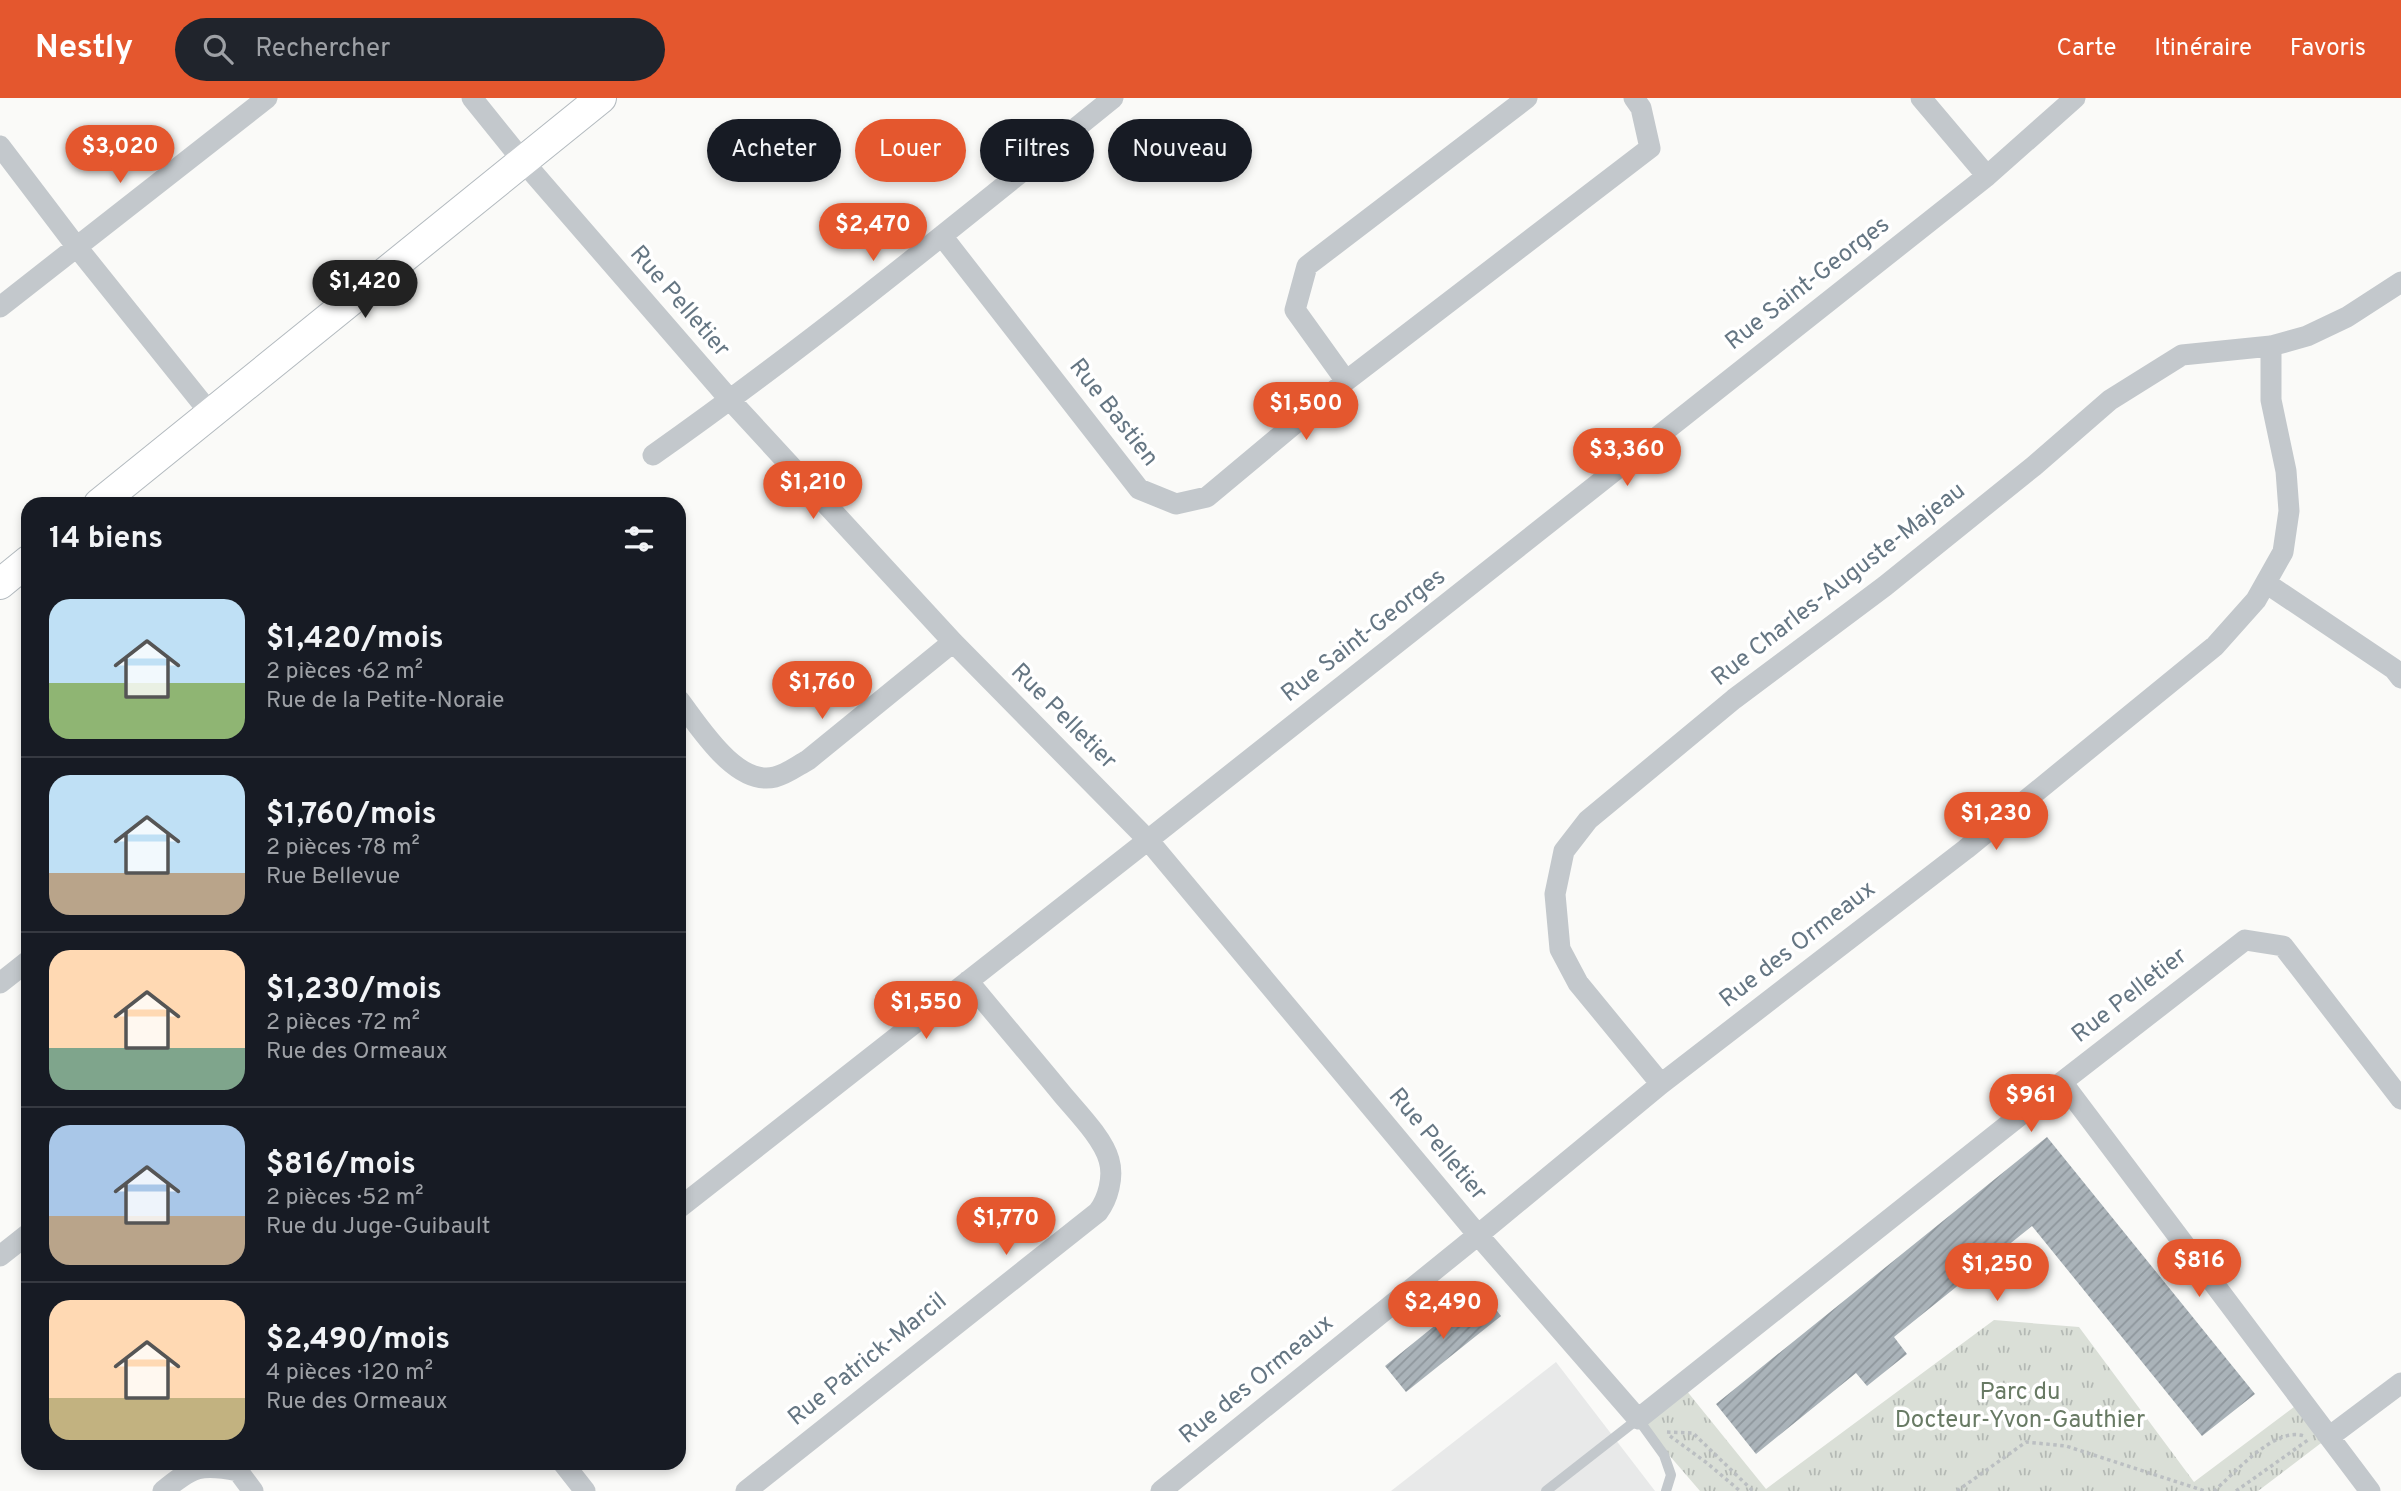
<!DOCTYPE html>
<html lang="fr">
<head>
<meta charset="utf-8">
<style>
	body { margin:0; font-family:Overpass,sans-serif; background:#20242c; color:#f1f3f6; height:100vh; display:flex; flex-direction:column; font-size:26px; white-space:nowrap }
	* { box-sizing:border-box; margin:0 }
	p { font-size:23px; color:#9ea1a6 }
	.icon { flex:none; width:38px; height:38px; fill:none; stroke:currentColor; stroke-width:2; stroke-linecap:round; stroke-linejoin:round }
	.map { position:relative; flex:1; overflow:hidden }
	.side { position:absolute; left:21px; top:399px; width:665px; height:973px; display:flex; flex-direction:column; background:#171b24; border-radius:21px; box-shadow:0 4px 10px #0003 }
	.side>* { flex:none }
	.banner { position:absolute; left:707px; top:21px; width:665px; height:63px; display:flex; gap:14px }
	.price { position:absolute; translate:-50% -60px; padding:0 16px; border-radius:24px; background:#e4572e; color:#fff; font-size:23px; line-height:46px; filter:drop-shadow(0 2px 4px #0008) }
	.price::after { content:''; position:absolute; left:50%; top:42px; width:21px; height:16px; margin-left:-10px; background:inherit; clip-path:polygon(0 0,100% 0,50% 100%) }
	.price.selected { background:#222; color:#fff }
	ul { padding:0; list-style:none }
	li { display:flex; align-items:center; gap:21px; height:175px; padding:0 28px }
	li+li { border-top:2px solid #363941 }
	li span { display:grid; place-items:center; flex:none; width:196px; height:140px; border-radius:21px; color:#555 }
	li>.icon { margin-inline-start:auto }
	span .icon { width:84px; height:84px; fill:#fffc; stroke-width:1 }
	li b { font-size:30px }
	h2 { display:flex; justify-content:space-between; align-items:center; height:84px; padding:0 28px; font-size:30px }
	.chip { padding:0 24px; border-radius:32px; background:#171b24; box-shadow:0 4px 10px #0003; font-size:24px; line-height:63px }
	.chip.selected { background:#e4572e; color:#fff }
	header { display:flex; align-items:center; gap:42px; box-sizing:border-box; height:98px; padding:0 35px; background:#e4572e; color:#fff }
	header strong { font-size:33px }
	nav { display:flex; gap:38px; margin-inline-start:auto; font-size:24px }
	.search { width:490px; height:63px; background:#20242c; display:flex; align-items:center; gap:18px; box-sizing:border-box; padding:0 24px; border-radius:38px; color:#9ea1a6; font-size:26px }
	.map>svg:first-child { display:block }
	.built { fill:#e8e9e9 }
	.park { fill:url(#park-tufts) }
	.building { fill:url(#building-hatch) }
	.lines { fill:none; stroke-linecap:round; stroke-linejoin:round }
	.secondary-casing { stroke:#b3babf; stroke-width:32 }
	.path { stroke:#bbbfc2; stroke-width:3.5; stroke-dasharray:3.5 3.5; stroke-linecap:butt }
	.lane { stroke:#c3c8cc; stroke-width:10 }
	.street { stroke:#c3c8cc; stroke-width:21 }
	.secondary { stroke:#fff; stroke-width:30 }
	.labels { text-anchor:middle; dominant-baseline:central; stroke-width:7; stroke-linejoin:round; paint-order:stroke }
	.street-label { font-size:24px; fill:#657683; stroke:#fff }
	.park-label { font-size:24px; fill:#687a64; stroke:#fff }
</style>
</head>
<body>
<header>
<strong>Nestly</strong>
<div class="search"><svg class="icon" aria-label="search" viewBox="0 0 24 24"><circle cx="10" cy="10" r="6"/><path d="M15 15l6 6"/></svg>Rechercher</div>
<nav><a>Carte</a><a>Itinéraire</a><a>Favoris</a></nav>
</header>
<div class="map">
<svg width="2401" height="1393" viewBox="0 0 2401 1393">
	<defs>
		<pattern id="park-tufts" width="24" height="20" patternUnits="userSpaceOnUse" patternTransform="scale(1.75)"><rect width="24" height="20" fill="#dadfd7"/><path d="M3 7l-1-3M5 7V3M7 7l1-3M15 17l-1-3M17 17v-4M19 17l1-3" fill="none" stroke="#b4b9b4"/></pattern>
		<pattern id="building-hatch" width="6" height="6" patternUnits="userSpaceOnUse" patternTransform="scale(1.75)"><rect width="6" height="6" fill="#aab3b9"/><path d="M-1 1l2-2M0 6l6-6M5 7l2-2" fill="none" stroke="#8e969c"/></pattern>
	</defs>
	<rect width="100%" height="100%" fill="#fafaf8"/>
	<path class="built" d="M 1556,1264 L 1655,1393 L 1391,1393 Z"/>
	<path class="park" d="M 1994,1222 L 2079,1229 L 2194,1384 L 2302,1303 L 2329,1339 L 2258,1393 L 1700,1393 L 1638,1321 L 1682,1287 L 1766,1391 Z"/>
	<path class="building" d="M 2047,1039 L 2255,1296 L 2202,1338 L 2032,1128 L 1894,1239 L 1907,1256 L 1867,1288 L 1856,1275 L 1756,1356 L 1716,1306 Z
		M 1480,1191 L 1501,1218 L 1406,1294 L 1385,1268 Z"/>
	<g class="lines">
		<defs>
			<path id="secondary" d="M 99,406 L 601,0
				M 0,486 L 28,463"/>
		</defs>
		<use href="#secondary" class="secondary-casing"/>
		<path class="path" d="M 1667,1334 L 1693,1335 L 1753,1393
			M 1670,1338 L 1707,1365 L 1740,1393
			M 1957,1393 L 2026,1344 L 2066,1348 L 2205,1393
			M 2214,1393 C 2235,1375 2275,1328 2304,1338
			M 2236,1393 L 2308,1342"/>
		<path class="lane" d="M 1546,1393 L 1638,1321 L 1664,1357 L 1671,1377 L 1666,1393"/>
		<path class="street" d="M 472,0 L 522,62 L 731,303 L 953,544 L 1148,742 L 1478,1137 L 1638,1321 L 2062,984 L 2245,842 L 2283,848 L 2401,1001
			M 1921,0 L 1987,78
			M 0,48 L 76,148 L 210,315
			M 942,138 L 1139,391 L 1176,406 L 1207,399 L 1346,283 L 1650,50 L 1641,10 L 1634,0
			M 0,209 L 267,0
			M 1346,283 L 1295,212 L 1307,168 L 1527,0
			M 653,357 C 812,245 962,122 1113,0
			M 2266,485 L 2394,571 L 2401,580
			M 679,602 C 699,628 736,689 775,679 C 787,676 797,668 808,662 L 953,544
			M 0,885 L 28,863
			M 2062,984 L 2370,1393
			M 1661,986 L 1578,885 L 1560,851 L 1555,796 L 1564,753 L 1588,722 L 1734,601 L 1885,488 L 2034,368 L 2110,302 L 2182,257 L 2271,248 L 2307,238 L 2347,219 L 2401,184
			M 679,1110 L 1148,742 L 1987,78 L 2075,0
			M 0,1158 L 28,1136
			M 2329,1339 L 2401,1285
			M 563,1365 L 585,1393
			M 163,1393 C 193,1369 200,1365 238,1373 L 253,1393
			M 746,1393 L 1098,1114 C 1108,1101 1114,1079 1109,1062 C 1103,1040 1077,1014 1062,996 C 1031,958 999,921 968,883
			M 1161,1393 L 1478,1137 L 1661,986 L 1966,751 L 2215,548 L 2256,502 L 2283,454 L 2289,413 L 2286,373 L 2271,302 L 2271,248"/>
		<use href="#secondary" class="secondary"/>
	</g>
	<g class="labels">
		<g class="street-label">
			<text transform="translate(1808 186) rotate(-38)">Rue Saint-Georges</text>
			<text transform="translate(679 204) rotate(49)">Rue Pelletier</text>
			<text transform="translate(1113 315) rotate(52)">Rue Bastien</text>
			<text transform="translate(1839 487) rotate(-38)">Rue Charles-Auguste-Majeau</text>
			<text transform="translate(1364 538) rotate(-38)">Rue Saint-Georges</text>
			<text transform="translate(1063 619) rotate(45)">Rue Pelletier</text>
			<text transform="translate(1798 847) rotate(-38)">Rue des Ormeaux</text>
			<text transform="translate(2130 898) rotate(-38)">Rue Pelletier</text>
			<text transform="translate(1437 1047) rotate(50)">Rue Pelletier</text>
			<text transform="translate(868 1262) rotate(-39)">Rue Patrick-Marcil</text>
			<text transform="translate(1257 1282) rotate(-39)">Rue des Ormeaux</text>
		</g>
		<g class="park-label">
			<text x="2020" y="1295">Parc du<tspan x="2020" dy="28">Docteur-Yvon-Gauthier</tspan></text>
		</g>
	</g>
</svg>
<b class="price" style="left:120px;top:87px">$3,020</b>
<b class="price" style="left:873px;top:165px">$2,470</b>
<b class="price selected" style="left:365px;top:222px">$1,420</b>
<b class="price" style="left:1306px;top:344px">$1,500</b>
<b class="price" style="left:1627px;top:390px">$3,360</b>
<b class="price" style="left:813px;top:423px">$1,210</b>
<b class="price" style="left:822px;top:623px">$1,760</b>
<b class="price" style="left:1996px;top:754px">$1,230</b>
<b class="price" style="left:926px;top:943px">$1,550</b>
<b class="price" style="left:2031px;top:1036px">$961</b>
<b class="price" style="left:1006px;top:1159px">$1,770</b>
<b class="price" style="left:2199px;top:1201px">$816</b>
<b class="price" style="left:1997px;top:1205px">$1,250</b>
<b class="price" style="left:1443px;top:1243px">$2,490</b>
<div class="banner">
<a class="chip">Acheter</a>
<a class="chip selected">Louer</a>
<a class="chip">Filtres</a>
<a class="chip">Nouveau</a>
</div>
<section class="side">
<h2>14 biens<svg class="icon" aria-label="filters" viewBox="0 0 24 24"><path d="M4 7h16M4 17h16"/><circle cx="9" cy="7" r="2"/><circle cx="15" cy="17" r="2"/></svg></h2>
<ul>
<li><span style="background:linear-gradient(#bfe0f5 60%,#8fb573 0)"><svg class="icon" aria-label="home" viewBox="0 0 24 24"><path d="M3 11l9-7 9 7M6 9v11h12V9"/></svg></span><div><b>$1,420/mois</b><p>2 pièces · 62 m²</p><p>Rue de la Petite-Noraie</p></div></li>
<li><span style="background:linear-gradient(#bfe0f5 70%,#b9a48a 0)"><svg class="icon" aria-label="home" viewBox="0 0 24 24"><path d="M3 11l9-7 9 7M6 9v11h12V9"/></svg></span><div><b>$1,760/mois</b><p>2 pièces · 78 m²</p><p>Rue Bellevue</p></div></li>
<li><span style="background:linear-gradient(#ffd9b3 70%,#7fa58c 0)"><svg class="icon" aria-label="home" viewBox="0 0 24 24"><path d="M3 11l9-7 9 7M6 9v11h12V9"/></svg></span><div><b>$1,230/mois</b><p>2 pièces · 72 m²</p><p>Rue des Ormeaux</p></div></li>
<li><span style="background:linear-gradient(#a9c7e8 65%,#b9a48a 0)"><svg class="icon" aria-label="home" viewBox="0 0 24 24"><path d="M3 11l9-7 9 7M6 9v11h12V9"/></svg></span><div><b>$816/mois</b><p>2 pièces · 52 m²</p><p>Rue du Juge-Guibault</p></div></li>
<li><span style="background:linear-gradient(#ffd9b3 70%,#c2b280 0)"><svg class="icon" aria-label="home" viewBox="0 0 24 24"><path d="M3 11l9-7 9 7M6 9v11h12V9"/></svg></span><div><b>$2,490/mois</b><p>4 pièces · 120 m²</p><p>Rue des Ormeaux</p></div></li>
</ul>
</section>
</div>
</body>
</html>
